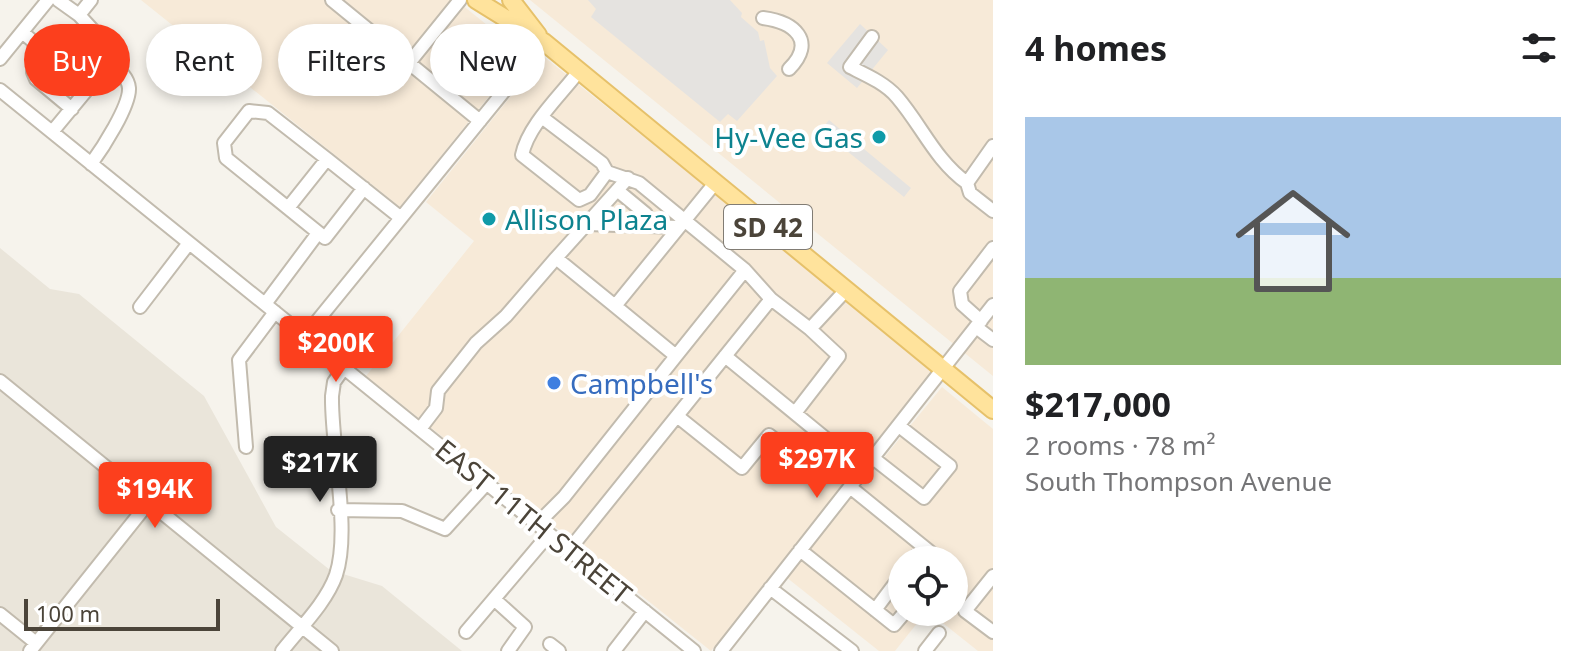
<!DOCTYPE html>
<html lang="en">
<head>
<meta charset="utf-8">
<style>
	body { margin:0; font-family:"Noto Sans",sans-serif; background:#f6f6f6; color:#202124; height:100vh; display:flex; flex-direction:column; font-size:30px; white-space:nowrap }
	* { box-sizing:border-box; margin:0 }
	p { font-size:26px; color:#757577 }
	.icon { flex:none; width:44px; height:44px; fill:none; stroke:currentColor; stroke-width:2; stroke-linecap:round; stroke-linejoin:round }
	.map { position:relative; flex:1; overflow:hidden }
	.details { display:flex; flex-direction:column; background:#fff; width:600px }
	.details>* { flex:none }
	.top-card { position:absolute; left:24px; top:24px; width:760px; height:72px; display:flex; gap:16px }
	.fabs { position:absolute; left:888px; top:546px; display:grid; gap:16px }
	.fabs a { display:grid; place-items:center; width:80px; height:80px; border-radius:50%; background:#fff; box-shadow:0 4px 12px #0003; font-size:40px }
	.scale { position:absolute; left:24px; bottom:20px; width:196px; box-sizing:border-box; padding-left:8px; border:4px solid #4b4439; border-top:0; font-size:22px; line-height:28px; white-space:nowrap; color:#4b4439; -webkit-text-stroke:6px #fff; paint-order:stroke }
	.price { position:absolute; translate:-50% -68px; padding:0 18px; border-radius:8px; background:#fc3f1d; color:#fff; font-size:26px; line-height:52px; filter:drop-shadow(0 2px 4px #0008) }
	.price::after { content:''; position:absolute; left:50%; top:48px; width:24px; height:18px; margin-left:-12px; background:inherit; clip-path:polygon(0 0,100% 0,50% 100%) }
	.price.current { background:#222; color:#fff }
	ul { padding:0; list-style:none }
	li { display:grid; align-content:center; gap:16px; height:424px; padding:0 32px }
	li span { display:grid; place-items:center; height:248px; border-radius:0px; color:#555 }
	li>.icon { margin-inline-start:auto }
	span .icon { width:144px; height:144px; fill:#fffc; stroke-width:1 }
	li b { font-size:34px }
	h2 { display:flex; justify-content:space-between; align-items:center; height:96px; padding:0 32px; font-size:34px }
	.tag { padding:0 28px; border-radius:36px; background:#fff; box-shadow:0 4px 12px #0003; font-size:28px; line-height:72px }
	.tag.current { background:#fc3f1d; color:#fff }
	main { display:flex; flex:1; min-height:0 }
	.map>svg:first-child { display:block }
	.residential { fill:#eae5da }
	.commercial { fill:#f7ead8 }
	.parking { fill:#e5e3e0 }
	.lines { fill:none; stroke-linecap:round; stroke-linejoin:round }
	.minor-casing { stroke:#c2bbae; stroke-width:16 }
	.major-casing { stroke:#e6c16a; stroke-width:20 }
	.minor { stroke:#fff; stroke-width:12 }
	.major { stroke:#ffe39c; stroke-width:16 }
	.culture-dot { fill:#0f9aa8; stroke:#fff; stroke-width:3 }
	.shop-dot { fill:#3f7fe0; stroke:#fff; stroke-width:3 }
	.labels { text-anchor:middle; dominant-baseline:central; stroke-width:8; stroke-linejoin:round; paint-order:stroke }
	.shield { fill:#fff; stroke:#817c74; stroke-width:2 }
	.shield-label { font-size:26px; font-weight:bold; fill:#4b4439 }
	.culture-label { font-size:28px; fill:#0d838f; stroke:#fff; text-anchor:end }
	.shop-label { font-size:28px; fill:#366cbe; stroke:#fff; text-anchor:start }
	.street-label { font-size:28px; fill:#4b4439; stroke:#fff }
</style>
</head>
<body>
<main>
<div class="map">
<svg width="993" height="651" viewBox="0 0 993 651">
	<rect width="100%" height="100%" fill="#f6f3ec"/>
	<path class="residential" d="M 0,248 L 50,289 L 79,294 L 204,396 L 276,527 L 330,570 L 382,586 L 462,651 L 0,651 Z"/>
	<path class="commercial" d="M 141,0 L 456,0 L 523,54 L 400,207 Z
		M 530,0 L 993,0 L 993,376 Z
		M 543,56 L 935,371 L 711,651 L 366,376 L 474,241 L 426,202 Z
		M 942,387 L 993,429 L 993,651 L 978,651 L 929,612 L 954,612 L 954,560 L 902,560 L 902,612 L 926,612 L 895,651 L 879,651 L 786,577 Z"/>
	<path class="parking" d="M 588,0 L 730,0 L 742,13 L 741,17 L 758,32 L 760,41 L 764,40 L 770,68 L 777,76 L 737,121 L 728,114 L 720,122 L 591,17 L 596,9 Z
		M 860,24 L 888,50 L 857,88 L 827,63 Z
		M 829,120 L 911,188 L 904,197 L 821,130 Z"/>
	<g class="lines">
		<defs>
			<path id="minor" d="M 332,0 L 480,121
				M 79,15 L 91,0
				M 763,18 C 794,22 817,41 789,69
				M 22,32 L 41,48 L 33,72 L 36,79 L 72,109
				M 872,37 L 850,67 C 866,75 885,83 897,97 C 922,126 935,160 967,183
				M 0,59 L 48,0
				M 409,63 L 460,0
				M 0,90 L 694,651
				M 543,118 L 602,163 L 607,172 L 590,195 L 579,200 L 522,155 C 528,125 561,95 579,71
				M 52,132 L 110,62 L 113,52 L 79,15 L 58,0
				M 993,146 L 967,183 L 970,193 L 993,211
				M 327,159 L 268,113 L 249,111 L 224,143 L 226,158 L 325,238 L 364,188
				M 91,164 C 102,149 130,106 129,88 C 128,77 118,69 110,62
				M 607,172 L 639,183 L 745,270 L 676,356
				M 617,190 L 646,214
				M 288,208 L 327,159 L 401,218
				M 587,224 L 678,227
				M 556,258 L 628,178
				M 745,270 L 771,299
				M 265,304 L 318,233
				M 140,307 L 189,243
				M 981,321 L 962,304 L 960,291 L 993,248
				M 976,327 L 993,340
				M 305,336 L 544,42
				M 725,356 L 864,470
				M 0,381 L 332,651
				M 795,413 L 839,356 L 810,329
				M 677,416 L 742,468 L 769,435 L 813,470 L 834,445
				M 420,429 L 436,408 L 438,391 L 476,343 L 506,316 L 556,258 L 615,306
				M 246,447 L 239,360 L 275,312
				M 873,458 L 924,498 L 950,466 L 899,426
				M 850,487 L 940,560
				M 338,510 L 402,511 L 445,529 L 487,483
				M 537,524 L 564,497 L 676,356 L 615,306 L 715,183
				M 569,550 L 771,299 L 810,329 L 846,290
				M 800,550 L 894,625 L 905,612
				M 913,560 L 924,547
				M 993,576 L 965,611 L 993,632
				M 770,588 L 852,651
				M 494,599 L 525,627 L 508,651
				M 875,610 L 902,574
				M 0,614 L 36,643
				M 466,632 L 549,534
				M 550,644 L 559,651
				M 30,651 L 149,502
				M 282,651 C 300,628 326,603 336,575 C 351,530 331,447 332,396 L 334,382 L 344,368
				M 614,651 L 645,611
				M 721,651 L 993,305
				M 925,651 L 939,633"/>
			<path id="major" d="M 476,0 L 544,42 L 993,410
				M 511,0 L 538,35"/>
		</defs>
		<use href="#minor" class="minor-casing"/>
		<use href="#major" class="major-casing"/>
		<use href="#minor" class="minor"/>
		<use href="#major" class="major"/>
	</g>
	<g class="culture-dot">
		<circle cx="879" cy="137" r="8"/>
		<circle cx="489" cy="219" r="8"/>
	</g>
	<circle class="shop-dot" cx="554" cy="383" r="8"/>
	<g class="labels">
		<rect class="shield" x="724" y="205" width="88" height="44" rx="6"/>
		<g class="shield-label">
			<text x="768" y="227">SD 42</text>
		</g>
		<g class="culture-label">
			<text x="863" y="137">Hy-Vee Gas</text>
			<text x="505" y="219" text-anchor="start">Allison Plaza</text>
		</g>
		<g class="shop-label">
			<text x="570" y="383">Campbell's</text>
		</g>
		<g class="street-label">
			<text transform="translate(534 521) rotate(39)">EAST 11TH STREET</text>
		</g>
	</g>
</svg>
<div class="fabs">
<a><svg class="icon" aria-label="locate" viewBox="0 0 24 24"><circle cx="12" cy="12" r="6"/><path d="M12 2v4M12 18v4M2 12h4M18 12h4"/></svg></a>
</div>
<div class="scale">100 m</div>
<b class="price" style="left:336px;top:384px">$200K</b>
<b class="price" style="left:817px;top:500px">$297K</b>
<b class="price current" style="left:320px;top:504px">$217K</b>
<b class="price" style="left:155px;top:530px">$194K</b>
<div class="top-card">
<a class="tag current">Buy</a>
<a class="tag">Rent</a>
<a class="tag">Filters</a>
<a class="tag">New</a>
</div>
</div>
<section class="details">
<h2>4 homes<svg class="icon" aria-label="filters" viewBox="0 0 24 24"><path d="M4 7h16M4 17h16"/><circle cx="9" cy="7" r="2"/><circle cx="15" cy="17" r="2"/></svg></h2>
<ul>
<li><span style="background:linear-gradient(#a9c7e8 65%,#8fb573 0)"><svg class="icon" aria-label="home" viewBox="0 0 24 24"><path d="M3 11l9-7 9 7M6 9v11h12V9"/></svg></span><div><b>$217,000</b><p>2 rooms · 78 m²</p><p>South Thompson Avenue</p></div></li>
</ul>
</section>
</main>
</body>
</html>
